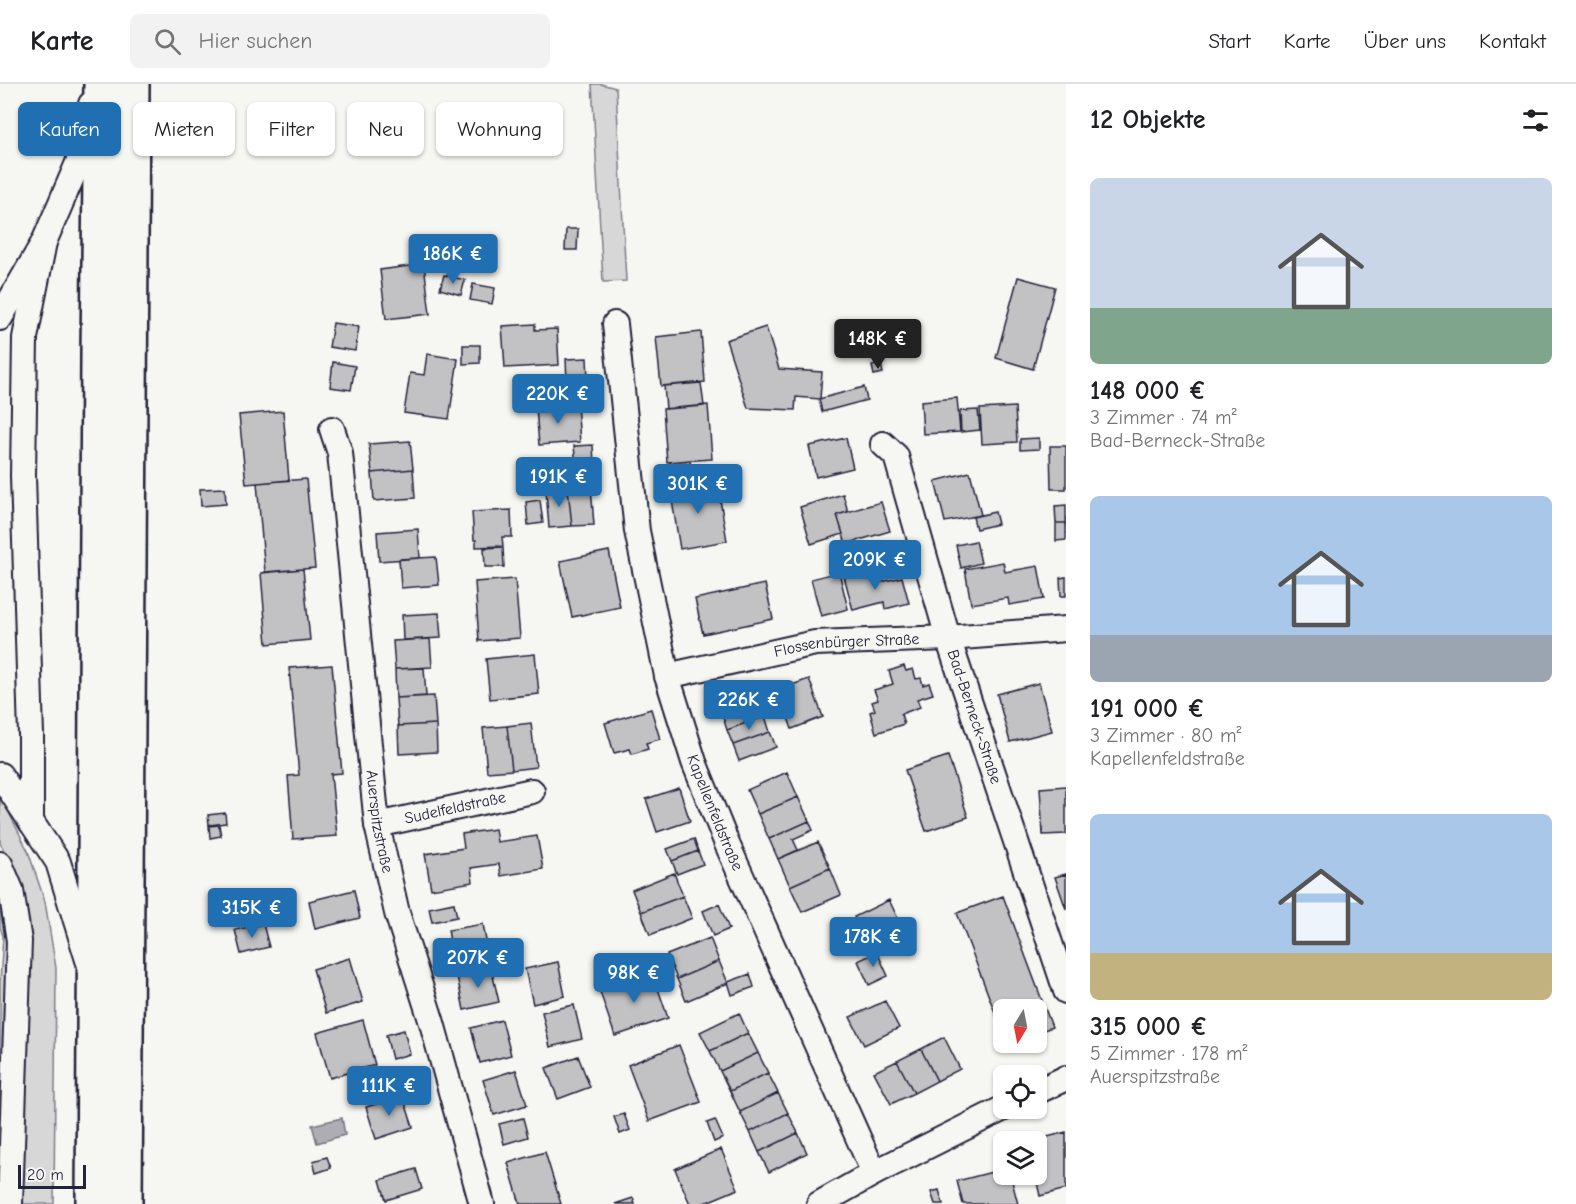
<!DOCTYPE html>
<html lang="de">
<head>
<meta charset="utf-8">
<style>
	body { margin:0; font-family:"Comic Neue",sans-serif; background:#f2f2f2; color:#202124; height:100vh; display:flex; flex-direction:column; font-size:22px; white-space:nowrap }
	* { box-sizing:border-box; margin:0 }
	p { font-size:20px; color:#757577 }
	.icon { flex:none; width:33px; height:33px; fill:none; stroke:currentColor; stroke-width:2; stroke-linecap:round; stroke-linejoin:round }
	.map { position:relative; flex:1; overflow:hidden }
	.panel { display:flex; flex-direction:column; background:#fff; width:510px }
	.panel>* { flex:none }
	.top-card { position:absolute; left:18px; top:18px; width:570px; height:54px; display:flex; gap:12px }
	.needle { width:39px; rotate:190deg }
	.fabs { position:absolute; left:993px; top:915px; display:grid; gap:12px }
	.fabs a { display:grid; place-items:center; width:54px; height:54px; border-radius:9px; background:#fff; box-shadow:0 2px 4px #0004; font-size:30px }
	.scale { position:absolute; left:18px; bottom:15px; width:68px; box-sizing:border-box; padding-left:6px; border:3px solid #22223b; border-top:0; font-size:16px; line-height:21px; white-space:nowrap; color:#22223b; -webkit-text-stroke:4px #f6f6f2; paint-order:stroke }
	.price { position:absolute; translate:-50% -51px; padding:0 14px; border-radius:6px; background:#1f6fb2; color:#fff; font-size:20px; line-height:39px; filter:drop-shadow(0 2px 3px #0008) }
	.price::after { content:''; position:absolute; left:50%; top:36px; width:18px; height:14px; margin-left:-9px; background:inherit; clip-path:polygon(0 0,100% 0,50% 100%) }
	.price.current { background:#222; color:#fff }
	ul { padding:0; list-style:none }
	li { display:grid; align-content:center; gap:12px; height:318px; padding:0 24px }
	li span { display:grid; place-items:center; height:186px; border-radius:9px; color:#555 }
	li>.icon { margin-inline-start:auto }
	span .icon { width:108px; height:108px; fill:#fffc; stroke-width:1 }
	li b { font-size:26px }
	h2 { display:flex; justify-content:space-between; align-items:center; height:72px; padding:0 24px; font-size:26px }
	.pill { padding:0 21px; border-radius:9px; background:#fff; box-shadow:0 2px 4px #0004; font-size:21px; line-height:54px }
	.pill.current { background:#1f6fb2; color:#fff }
	header { display:flex; align-items:center; gap:36px; box-sizing:border-box; height:84px; padding:0 30px; background:#fff; border-bottom:2px solid #e0e0e0 }
	header strong { font-size:28px }
	nav { display:flex; gap:33px; margin-inline-start:auto; font-size:21px }
	.search { width:420px; height:54px; background:#f2f2f2; display:flex; align-items:center; gap:15px; box-sizing:border-box; padding:0 21px; border-radius:9px; color:#757577; font-size:22px }
	main { display:flex; flex:1; min-height:0 }
	.map>svg:first-child { display:block }
	.green { fill:#d7d7d7; stroke:#7c7c89; stroke-width:1.5 }
	.water { fill:#adadb3; stroke:#757583; stroke-width:1.5 }
	.building { fill:#c2c2c4; stroke:#22223b; stroke-width:1.5 }
	.lines { fill:none; stroke-linecap:round; stroke-linejoin:round }
	.minor-casing { stroke:#22223b; stroke-width:28 }
	.highway-casing { stroke:#22223b; stroke-width:38 }
	.minor { stroke:#f6f6f2; stroke-width:24 }
	.highway { stroke:#f6f6f2; stroke-width:33 }
	.labels { text-anchor:middle; dominant-baseline:central; stroke-width:6; stroke-linejoin:round; paint-order:stroke }
	.street-label { font-size:16px; fill:#22223b; stroke:#f6f6f2 }
</style>
</head>
<body>
<header>
<strong>Karte</strong>
<div class="search"><svg class="icon" aria-label="search" viewBox="0 0 24 24"><circle cx="10" cy="10" r="6"/><path d="M15 15l6 6"/></svg>Hier suchen</div>
<nav><a>Start</a><a>Karte</a><a>Über uns</a><a>Kontakt</a></nav>
</header>
<main>
<div class="map">
<svg width="1066" height="1120" viewBox="0 0 1066 1120">
	<rect width="100%" height="100%" fill="#f6f6f2"/>
	<filter id="ink" filterUnits="userSpaceOnUse"><feTurbulence type="fractalNoise" baseFrequency=".0167" numOctaves="2"/><feDisplacementMap in="SourceGraphic" scale="12" xChannelSelector="R" yChannelSelector="G"/><feConvolveMatrix kernelMatrix="1 2 1 2 8 2 1 2 1" color-interpolation-filters="sRGB"/></filter>
	<g filter="url(#ink)">
		<path class="green" d="M 592,0 L 601,0 L 616,4 L 626,197 L 603,198 Z
			M 0,711 L 28,767 L 45,818 L 56,884 L 54,1120 L 19,1120 L 24,822 L 20,794 L 0,759 Z
			M 0,792 L 14,851 L 0,1120 L 0,898 L 3,852 L 0,843 Z"/>
		<path class="water" d="M 342,1034 L 345,1051 L 317,1059 L 312,1041 Z"/>
		<path class="building" d="M 566,145 L 578,145 L 577,166 L 565,166 Z
			M 449,169 L 469,172 L 468,183 L 457,181 L 456,188 L 448,187 L 449,180 L 447,180 Z
			M 424,180 L 430,230 L 386,235 L 380,186 Z
			M 444,191 L 465,196 L 461,211 L 440,205 Z
			M 1018,193 L 1055,203 L 1033,285 L 996,274 Z
			M 473,200 L 495,204 L 492,220 L 470,216 Z
			M 333,239 L 359,243 L 355,267 L 329,263 Z
			M 535,240 L 535,246 L 557,245 L 559,281 L 505,284 L 502,242 Z
			M 766,243 L 779,285 L 822,288 L 820,315 L 796,313 L 795,326 L 748,324 L 726,256 Z
			M 701,248 L 705,298 L 661,302 L 656,253 Z
			M 463,261 L 480,261 L 480,279 L 463,280 Z
			M 427,270 L 458,275 L 449,335 L 404,329 L 410,289 L 424,291 Z
			M 587,274 L 588,295 L 567,297 L 566,275 Z
			M 333,278 L 355,282 L 351,306 L 330,303 Z
			M 881,280 L 883,289 L 874,291 L 872,282 Z
			M 701,299 L 704,322 L 666,325 L 664,302 Z
			M 864,303 L 867,316 L 822,328 L 819,315 Z
			M 957,314 L 960,348 L 923,350 L 921,317 Z
			M 577,320 L 580,358 L 539,361 L 536,324 Z
			M 708,321 L 712,375 L 667,378 L 663,325 Z
			M 1015,323 L 1017,358 L 982,360 L 980,325 Z
			M 978,326 L 980,346 L 961,348 L 960,327 Z
			M 283,327 L 289,396 L 246,400 L 239,331 Z
			M 846,354 L 853,384 L 816,393 L 809,362 Z
			M 1039,354 L 1039,365 L 1020,366 L 1020,355 Z
			M 410,357 L 413,385 L 372,389 L 369,360 Z
			M 593,361 L 594,380 L 576,381 L 574,362 Z
			M 1050,362 L 1066,362 L 1066,405 L 1051,405 Z
			M 690,376 L 691,388 L 671,391 L 670,378 Z
			M 413,385 L 415,414 L 374,417 L 372,389 Z
			M 697,387 L 699,400 L 672,404 L 670,391 Z
			M 970,388 L 981,431 L 945,438 L 935,397 Z
			M 306,395 L 315,484 L 265,488 L 257,399 Z
			M 717,397 L 727,457 L 680,465 L 670,404 Z
			M 591,403 L 594,441 L 572,442 L 568,405 Z
			M 225,404 L 226,420 L 201,422 L 200,405 Z
			M 568,405 L 572,442 L 549,444 L 546,406 Z
			M 843,410 L 848,428 L 837,431 L 843,450 L 811,460 L 800,423 Z
			M 540,416 L 543,439 L 528,441 L 526,418 Z
			M 881,418 L 890,447 L 846,460 L 837,431 Z
			M 1066,421 L 1066,439 L 1056,439 L 1055,422 Z
			M 511,426 L 512,453 L 502,453 L 503,462 L 476,463 L 476,456 L 474,456 L 472,428 Z
			M 995,428 L 998,440 L 976,445 L 973,433 Z
			M 1056,439 L 1066,439 L 1066,456 L 1056,457 Z
			M 418,445 L 420,474 L 379,477 L 377,448 Z
			M 976,457 L 981,479 L 961,484 L 956,461 Z
			M 503,463 L 504,483 L 485,483 L 484,464 Z
			M 609,467 L 620,523 L 572,533 L 560,477 Z
			M 436,473 L 439,501 L 401,504 L 399,475 Z
			M 1003,478 L 1005,488 L 1038,482 L 1044,515 L 1009,521 L 1008,514 L 971,520 L 965,485 Z
			M 874,484 L 877,499 L 902,493 L 909,519 L 885,525 L 884,518 L 853,526 L 844,492 Z
			M 303,485 L 310,556 L 267,560 L 261,489 Z
			M 839,488 L 848,525 L 821,532 L 811,495 Z
			M 1066,493 L 1066,512 L 1061,512 L 1060,494 Z
			M 515,495 L 520,554 L 479,557 L 475,498 Z
			M 765,500 L 773,535 L 703,550 L 695,515 Z
			M 439,529 L 441,554 L 403,556 L 402,531 Z
			M 430,555 L 432,583 L 395,585 L 393,557 Z
			M 535,570 L 539,610 L 490,615 L 486,575 Z
			M 332,581 L 342,689 L 331,690 L 337,752 L 293,755 L 288,692 L 299,691 L 289,584 Z
			M 904,582 L 906,587 L 913,585 L 916,595 L 921,594 L 923,601 L 929,599 L 933,610 L 917,615 L 920,623 L 901,630 L 904,640 L 876,649 L 870,628 L 875,626 L 872,618 L 878,616 L 874,606 L 893,600 L 889,587 Z
			M 424,584 L 426,612 L 396,614 L 395,585 Z
			M 809,595 L 823,633 L 792,645 L 778,606 Z
			M 1039,599 L 1052,647 L 1010,658 L 997,610 Z
			M 434,612 L 436,640 L 398,642 L 396,614 Z
			M 759,617 L 765,632 L 727,646 L 722,630 Z
			M 651,625 L 660,655 L 646,659 L 648,665 L 632,670 L 630,665 L 614,669 L 605,639 Z
			M 765,632 L 770,648 L 733,661 L 727,646 Z
			M 531,639 L 536,683 L 512,686 L 507,642 Z
			M 436,640 L 437,668 L 399,670 L 398,642 Z
			M 507,642 L 512,686 L 487,688 L 483,644 Z
			M 770,648 L 776,663 L 739,677 L 733,661 Z
			M 948,672 L 968,733 L 926,747 L 905,686 Z
			M 787,688 L 798,713 L 758,730 L 747,706 Z
			M 1066,702 L 1066,750 L 1043,751 L 1040,704 Z
			M 679,704 L 690,737 L 657,748 L 646,715 Z
			M 798,713 L 809,737 L 769,755 L 758,730 Z
			M 225,729 L 226,739 L 209,741 L 208,731 Z
			M 809,737 L 813,746 L 793,755 L 798,766 L 778,775 L 769,755 Z
			M 219,741 L 221,752 L 210,754 L 209,742 Z
			M 495,745 L 497,758 L 537,752 L 543,785 L 501,792 L 499,780 L 471,784 L 473,798 L 431,805 L 425,770 L 464,764 L 462,750 Z
			M 694,755 L 698,767 L 672,777 L 667,765 Z
			M 818,758 L 830,784 L 790,802 L 778,775 Z
			M 698,767 L 703,780 L 677,790 L 672,777 Z
			M 830,784 L 841,811 L 802,828 L 790,802 Z
			M 674,789 L 683,812 L 641,828 L 632,806 Z
			M 1066,790 L 1066,825 L 1055,793 Z
			M 354,806 L 360,834 L 315,845 L 309,817 Z
			M 683,812 L 692,834 L 650,851 L 641,828 Z
			M 1003,812 L 1052,943 L 1036,949 L 1036,926 L 1004,926 L 1004,952 L 957,829 Z
			M 889,816 L 902,843 L 867,860 L 854,833 Z
			M 454,819 L 457,833 L 432,838 L 429,824 Z
			M 719,820 L 729,845 L 713,852 L 703,827 Z
			M 263,840 L 269,863 L 241,870 L 235,846 Z
			M 483,840 L 488,868 L 453,874 L 448,846 Z
			M 710,854 L 719,877 L 677,895 L 667,871 Z
			M 877,868 L 888,892 L 869,901 L 858,877 Z
			M 350,874 L 363,918 L 326,929 L 313,885 Z
			M 719,877 L 728,899 L 686,917 L 677,895 Z
			M 558,878 L 565,912 L 533,920 L 525,885 Z
			M 491,884 L 499,918 L 464,926 L 457,892 Z
			M 652,887 L 668,934 L 615,952 L 599,905 Z
			M 750,890 L 754,903 L 732,911 L 728,898 Z
			M 885,917 L 899,944 L 864,961 L 850,933 Z
			M 574,921 L 582,955 L 550,963 L 542,928 Z
			M 739,929 L 748,949 L 710,967 L 700,948 Z
			M 363,936 L 375,981 L 330,994 L 317,949 Z
			M 502,936 L 511,971 L 480,979 L 471,944 Z
			M 404,946 L 410,970 L 392,975 L 386,951 Z
			M 748,949 L 758,969 L 720,987 L 710,967 Z
			M 944,953 L 960,985 L 937,997 L 921,965 Z
			M 679,961 L 701,1018 L 649,1037 L 628,981 Z
			M 921,965 L 937,997 L 914,1009 L 897,977 Z
			M 758,969 L 768,989 L 730,1007 L 720,987 Z
			M 578,972 L 590,1003 L 558,1015 L 546,984 Z
			M 897,977 L 914,1009 L 891,1020 L 874,988 Z
			M 516,986 L 527,1021 L 494,1031 L 483,996 Z
			M 768,989 L 778,1009 L 740,1028 L 730,1007 Z
			M 778,1009 L 788,1029 L 750,1048 L 740,1028 Z
			M 403,1012 L 413,1043 L 376,1055 L 366,1023 Z
			M 788,1029 L 798,1049 L 759,1068 L 750,1048 Z
			M 624,1030 L 630,1046 L 620,1050 L 614,1033 Z
			M 523,1034 L 528,1053 L 504,1060 L 499,1040 Z
			M 715,1036 L 723,1054 L 714,1058 L 707,1039 Z
			M 1066,1048 L 1066,1105 L 1040,1112 L 1035,1090 L 1036,1090 L 1036,1058 L 1029,1058 Z
			M 798,1049 L 807,1069 L 769,1088 L 759,1068 Z
			M 721,1065 L 738,1105 L 702,1120 L 690,1120 L 675,1085 Z
			M 545,1068 L 561,1120 L 520,1120 L 508,1079 Z
			M 327,1073 L 331,1084 L 316,1089 L 313,1077 Z
			M 416,1085 L 422,1105 L 386,1116 L 380,1096 Z
			M 1004,1085 L 1004,1090 L 1010,1090 L 1018,1120 L 963,1120 L 957,1097 Z
			M 939,1106 L 943,1120 L 935,1120 L 931,1108 Z
			M 633,1114 L 635,1120 L 615,1120 Z"/>
		<g class="lines">
			<defs>
				<g id="minor">
					<path d="M 0,234 L 44,158 L 78,79 L 91,20"/>
					<path id="s1" d="M 615,240 L 637,447 L 667,592 L 694,678 L 727,760 L 874,1089"/>
					<path id="s2" d="M 332,345 L 340,369 L 377,741 L 397,829 L 432,939 L 482,1120"/>
					<path id="s3" d="M 883,360 L 896,372 L 948,554 L 1066,907"/>
					<path id="s4" d="M 667,592 L 815,559 L 948,554 L 1066,545"/>
					<path d="M 0,691 L 58,778 L 88,876"/>
					<path d="M 31,738 L 31,651 L 23,392 L 25,254 L 44,158"/>
					<path id="s5" d="M 377,741 L 532,707"/>
					<path d="M 0,780 L 11,806 L 19,857 L 10,1120"/>
					<path d="M 1036,1008 L 1066,994"/>
					<path d="M 819,1120 L 874,1089 L 1004,1024"/>
				</g>
				<path id="highway" d="M 93,1120 L 98,271 L 101,0
					M 125,1120 L 132,0"/>
			</defs>
			<use href="#minor" class="minor-casing"/>
			<use href="#highway" class="highway-casing"/>
			<use href="#minor" class="minor"/>
			<use href="#highway" class="highway"/>
		</g>
	</g>
	<g class="labels">
		<g class="street-label">
			<text stroke="none"><textPath href="#s4" startOffset="183">Flossenbürger Straße</textPath></text>
			<text stroke="none"><textPath href="#s3" startOffset="290">Bad-Berneck-Straße</textPath></text>
			<text stroke="none"><textPath href="#s5" startOffset="80">Sudelfeldstraße</textPath></text>
			<text stroke="none"><textPath href="#s1" startOffset="501">Kapellenfeldstraße</textPath></text>
			<text stroke="none"><textPath href="#s2" startOffset="396">Auerspitzstraße</textPath></text>
		</g>
	</g>
</svg>
<div class="fabs">
<a><svg class="needle" viewBox="-14 -14 28 28"><path d="M0-13l5 13h-10z" fill="#e53935"/><path d="M0 13l5-13h-10z" fill="#757577"/></svg></a>
<a><svg class="icon" aria-label="locate" viewBox="0 0 24 24"><circle cx="12" cy="12" r="6"/><path d="M12 2v4M12 18v4M2 12h4M18 12h4"/></svg></a>
<a><svg class="icon" aria-label="layers" viewBox="0 0 24 24"><path d="M12 4l9 5-9 5-9-5zM3 14l9 5 9-5"/></svg></a>
</div>
<div class="scale">20 m</div>
<b class="price" style="left:453px;top:201px">186K €</b>
<b class="price current" style="left:878px;top:286px">148K €</b>
<b class="price" style="left:558px;top:341px">220K €</b>
<b class="price" style="left:559px;top:424px">191K €</b>
<b class="price" style="left:698px;top:431px">301K €</b>
<b class="price" style="left:875px;top:507px">209K €</b>
<b class="price" style="left:749px;top:647px">226K €</b>
<b class="price" style="left:252px;top:855px">315K €</b>
<b class="price" style="left:873px;top:884px">178K €</b>
<b class="price" style="left:478px;top:905px">207K €</b>
<b class="price" style="left:634px;top:920px">98K €</b>
<b class="price" style="left:389px;top:1033px">111K €</b>
<div class="top-card">
<a class="pill current">Kaufen</a>
<a class="pill">Mieten</a>
<a class="pill">Filter</a>
<a class="pill">Neu</a>
<a class="pill">Wohnung</a>
</div>
</div>
<section class="panel">
<h2>12 Objekte<svg class="icon" aria-label="filters" viewBox="0 0 24 24"><path d="M4 7h16M4 17h16"/><circle cx="9" cy="7" r="2"/><circle cx="15" cy="17" r="2"/></svg></h2>
<ul>
<li><span style="background:linear-gradient(#c9d6e8 70%,#7fa58c 0)"><svg class="icon" aria-label="home" viewBox="0 0 24 24"><path d="M3 11l9-7 9 7M6 9v11h12V9"/></svg></span><div><b>148 000 €</b><p>3 Zimmer · 74 m²</p><p>Bad-Berneck-Straße</p></div></li>
<li><span style="background:linear-gradient(#a9c7e8 75%,#9aa5b1 0)"><svg class="icon" aria-label="home" viewBox="0 0 24 24"><path d="M3 11l9-7 9 7M6 9v11h12V9"/></svg></span><div><b>191 000 €</b><p>3 Zimmer · 80 m²</p><p>Kapellenfeldstraße</p></div></li>
<li><span style="background:linear-gradient(#a9c7e8 75%,#c2b280 0)"><svg class="icon" aria-label="home" viewBox="0 0 24 24"><path d="M3 11l9-7 9 7M6 9v11h12V9"/></svg></span><div><b>315 000 €</b><p>5 Zimmer · 178 m²</p><p>Auerspitzstraße</p></div></li>
</ul>
</section>
</main>
</body>
</html>
